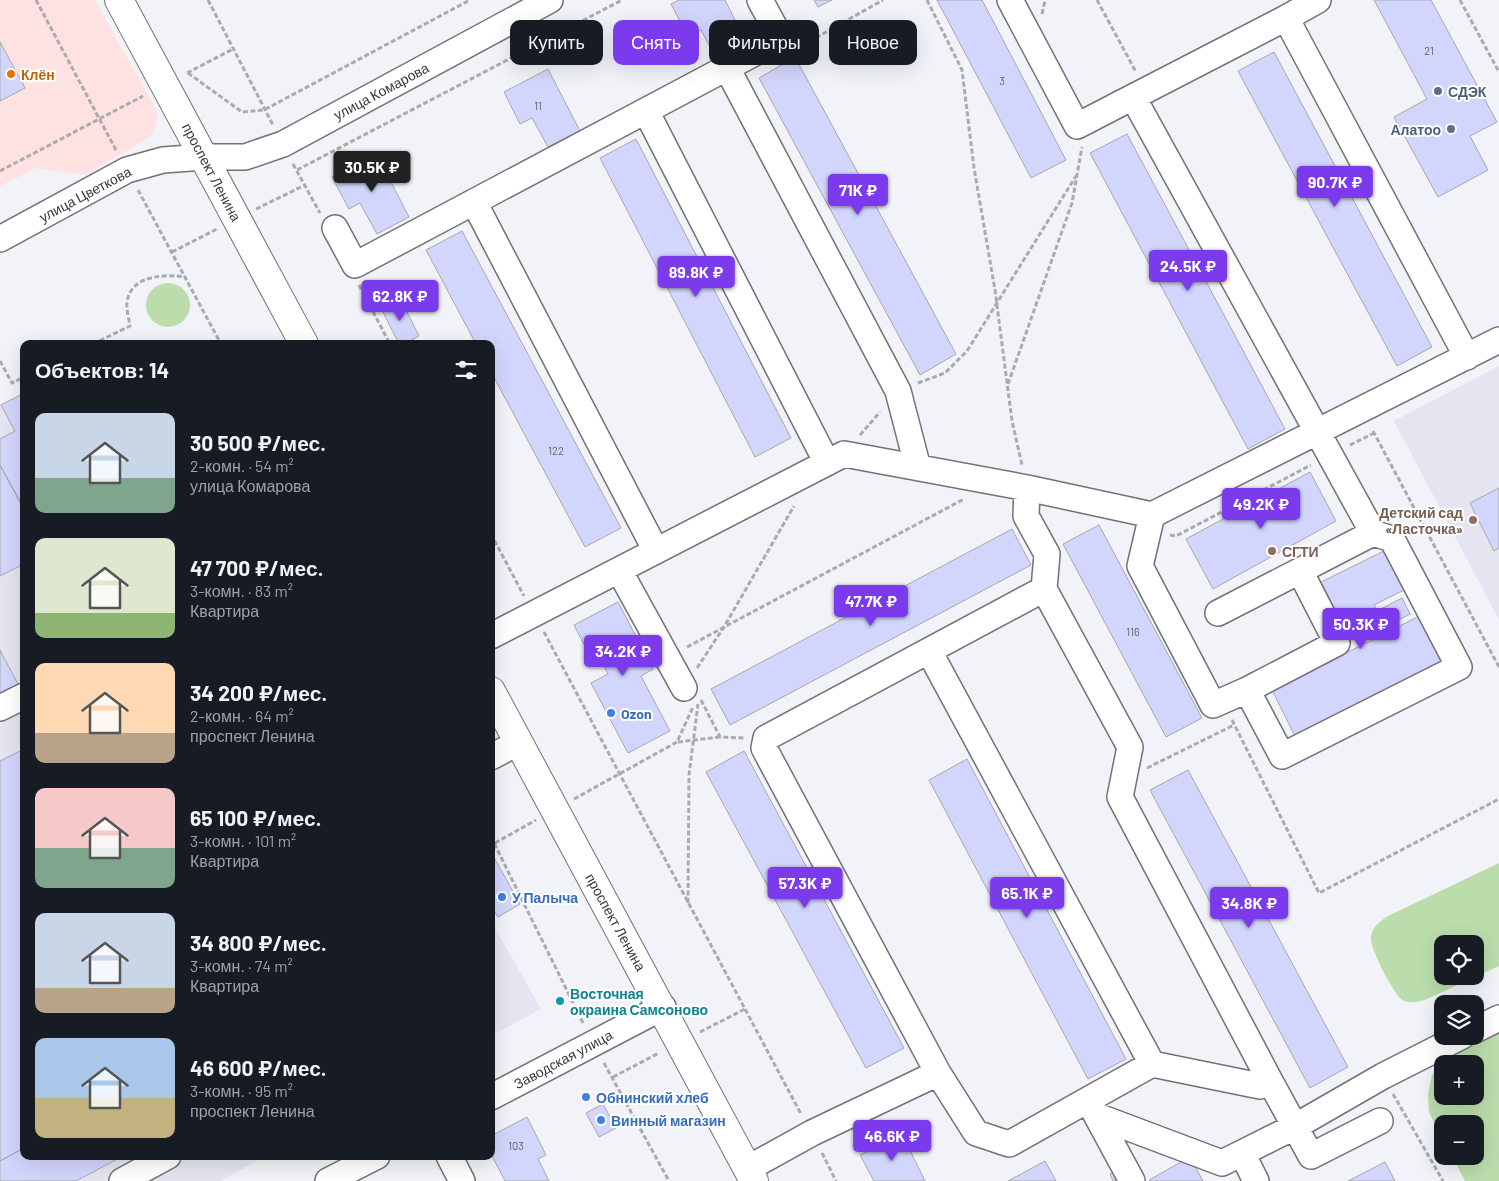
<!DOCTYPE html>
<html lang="ru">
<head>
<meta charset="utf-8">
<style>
	body { margin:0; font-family:Barlow,sans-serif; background:#242831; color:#f1f3f6; height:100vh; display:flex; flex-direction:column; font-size:19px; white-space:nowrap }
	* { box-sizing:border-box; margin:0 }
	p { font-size:16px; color:#9ea1a6 }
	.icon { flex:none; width:28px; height:28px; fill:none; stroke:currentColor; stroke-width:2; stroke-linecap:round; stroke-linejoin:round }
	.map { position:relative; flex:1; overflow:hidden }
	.drawer { position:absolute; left:20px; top:340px; width:475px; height:820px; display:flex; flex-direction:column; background:#171b24; border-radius:10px; box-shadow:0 5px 20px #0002 }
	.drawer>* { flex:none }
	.top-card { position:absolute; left:510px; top:20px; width:475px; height:45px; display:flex; gap:10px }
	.controls { position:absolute; left:1434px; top:935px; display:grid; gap:10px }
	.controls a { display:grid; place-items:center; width:50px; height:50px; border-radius:10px; background:#171b24; box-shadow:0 5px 20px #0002; font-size:25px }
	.price { position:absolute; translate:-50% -42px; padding:0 11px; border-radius:5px; background:#7c3aed; color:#fff; font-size:16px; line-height:32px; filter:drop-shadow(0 1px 2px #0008) }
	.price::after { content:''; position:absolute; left:50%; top:30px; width:15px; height:11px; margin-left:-8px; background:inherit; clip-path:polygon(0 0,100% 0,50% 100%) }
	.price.current { background:#222; color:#fff }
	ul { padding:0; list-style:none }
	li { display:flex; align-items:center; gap:15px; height:125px; padding:0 15px }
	li span { display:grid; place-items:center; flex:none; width:140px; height:100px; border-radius:10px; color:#555 }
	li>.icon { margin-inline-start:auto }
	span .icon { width:60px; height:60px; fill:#fffc; stroke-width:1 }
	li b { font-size:21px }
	h2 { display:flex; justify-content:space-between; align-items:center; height:60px; padding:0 15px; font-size:21px }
	.tag { padding:0 18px; border-radius:10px; background:#171b24; box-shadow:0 5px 20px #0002; font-size:18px; line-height:45px }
	.tag.current { background:#7c3aed; color:#fff }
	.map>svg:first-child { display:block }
	.commercial { fill:#fde2e1 }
	.built { fill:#e4e5f1 }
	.green { fill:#bbddac; fill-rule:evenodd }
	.building { fill:#d3d6fc; stroke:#a7a7ac }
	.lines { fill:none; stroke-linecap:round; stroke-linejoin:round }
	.minor-casing { stroke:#717176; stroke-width:28 }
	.major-casing { stroke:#717176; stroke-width:30 }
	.path { stroke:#ababaf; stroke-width:3; stroke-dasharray:5 2.5; stroke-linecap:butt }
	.minor { stroke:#fff; stroke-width:25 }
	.major { stroke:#fff; stroke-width:28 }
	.food-dot { fill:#e8710a; stroke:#fff; stroke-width:2 }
	.service-dot { fill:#5c6f8a; stroke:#fff; stroke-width:2 }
	.education-dot { fill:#8d6e63; stroke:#fff; stroke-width:2 }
	.shop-dot { fill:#3f7fe0; stroke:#fff; stroke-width:2 }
	.culture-dot { fill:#0f9aa8; stroke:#fff; stroke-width:2 }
	.labels { text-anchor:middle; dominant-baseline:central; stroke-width:4; stroke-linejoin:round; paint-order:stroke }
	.number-label { font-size:11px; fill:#5f606a }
	.food-label { font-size:14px; font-weight:bold; fill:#c56008; stroke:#fff; text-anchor:start }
	.street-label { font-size:14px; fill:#38383a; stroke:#fff }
	.service-label { font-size:14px; font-weight:bold; fill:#4e5e75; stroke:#fff; text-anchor:start }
	.education-label { font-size:14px; font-weight:bold; fill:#785e54; stroke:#fff; text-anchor:end }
	.shop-label { font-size:14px; font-weight:bold; fill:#366cbe; stroke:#fff; text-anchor:start }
	.culture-label { font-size:14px; font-weight:bold; fill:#0d838f; stroke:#fff; text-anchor:start }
</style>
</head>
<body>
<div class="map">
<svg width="1499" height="1181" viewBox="0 0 1499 1181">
	<rect width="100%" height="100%" fill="#f2f3f8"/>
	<path class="commercial" d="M 0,0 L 95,0 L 158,113 L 153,135 L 85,175 L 36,168 L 0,186 Z"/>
	<path class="built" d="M 1499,366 L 1499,620 L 1394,421 Z
		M 24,393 L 24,1156 L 266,1156 L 220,1181 L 0,1181 L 0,403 L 1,405 Z
		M 491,921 L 541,1009 L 491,1036 Z"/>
	<path class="green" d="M146 305a22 22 0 1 1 44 0a22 22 0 1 1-44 0Z
		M 1499,863 L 1499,966 L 1425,1000 C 1418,1002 1409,1004 1402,1000 C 1393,993 1369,947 1371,937 C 1372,927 1380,921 1388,916 ZM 1442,944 L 1475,944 L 1475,976 L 1442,976 Z
		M 1499,1031 L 1499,1181 L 1465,1181 L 1452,1156 L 1475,1156 L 1475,1124 L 1442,1124 L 1442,1138 L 1429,1112 L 1428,1094 L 1432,1075 L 1444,1060 ZM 1442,1064 L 1475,1064 L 1475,1096 L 1442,1096 Z"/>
	<path class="building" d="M 679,0 L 725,0 L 747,44 L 717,60 L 701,30 L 688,36 L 671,4 Z
		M 814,0 L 832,0 L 818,7 Z
		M 937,0 L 982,0 L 1066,160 L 1031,178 Z
		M 1374,0 L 1431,0 L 1497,122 L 1470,136 L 1488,170 L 1438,197 L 1394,117 L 1427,99 Z
		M 0,42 L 25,88 L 0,101 Z
		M 1274,52 L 1432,347 L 1397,366 L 1238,71 Z
		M 795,57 L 956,354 L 920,375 L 759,78 Z
		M 548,69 L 580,131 L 548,147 L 532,118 L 520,124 L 504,92 Z
		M 1127,134 L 1285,429 L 1248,449 L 1090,153 Z
		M 636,139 L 791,438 L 755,457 L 600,158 Z
		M 376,153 L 409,217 L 377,234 L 360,203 L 349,209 L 332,177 Z
		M 462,231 L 621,528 L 585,547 L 491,372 L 491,344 L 476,344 L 426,250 Z
		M 400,298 L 419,336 L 404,344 L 399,344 L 381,308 Z
		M 24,393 L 24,499 L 20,501 L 0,465 L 0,439 L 15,431 L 1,405 Z
		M 0,465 L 24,510 L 24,564 L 0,576 Z
		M 1310,472 L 1336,521 L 1213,589 L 1186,539 Z
		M 1499,488 L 1499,548 L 1494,551 L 1470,503 Z
		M 1099,525 L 1202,718 L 1166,737 L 1063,544 Z
		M 1012,529 L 1031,565 L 730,725 L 711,689 Z
		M 1386,550 L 1406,589 L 1374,605 L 1377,611 L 1402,598 L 1410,614 L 1385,627 L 1388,632 L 1419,616 L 1443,664 L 1296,738 L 1272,690 L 1376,638 L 1362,612 L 1341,622 L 1321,582 Z
		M 618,602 L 653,669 L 641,676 L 670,731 L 628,753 L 591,683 L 608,674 L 594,648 L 588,652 L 574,625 Z
		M 0,650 L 19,686 L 0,696 Z
		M 24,749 L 24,1148 L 0,1161 L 0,761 Z
		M 744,751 L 904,1048 L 866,1068 L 706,772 Z
		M 967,759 L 1126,1059 L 1088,1079 L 929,780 Z
		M 1188,770 L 1348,1067 L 1310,1088 L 1150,790 Z
		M 492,854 L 520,904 L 498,917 L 491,906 Z
		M 603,1104 L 616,1128 L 599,1137 L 586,1113 Z
		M 527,1117 L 546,1155 L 538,1159 L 549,1181 L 505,1181 L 491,1154 L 491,1136 Z
		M 902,1134 L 925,1181 L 874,1181 L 860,1155 Z
		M 24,1148 L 24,1156 L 123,1156 L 76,1181 L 0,1181 L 0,1161 Z
		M 1190,1157 L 1203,1181 L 1150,1181 L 1149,1180 Z
		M 1045,1161 L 1056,1181 L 1008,1181 L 1021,1174 Z
		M 1385,1162 L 1395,1181 L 1348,1181 L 1352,1179 Z
		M 1123,1167 L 1130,1181 L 1113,1181 L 1110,1174 Z"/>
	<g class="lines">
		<defs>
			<path id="minor" d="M 1010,0 L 1077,126 L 1133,97
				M 1286,18 L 1318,0
				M 727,68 L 898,391 L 918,468
				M 646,111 L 827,463
				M 474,202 L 656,551
				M 335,228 L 355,265 L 781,39 L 760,0
				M 0,239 L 127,170 L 163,160 L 204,157 L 245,157 L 283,144 L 550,0
				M 1152,515 L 1140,566 L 1213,705 L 1247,690 L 1282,756 L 1459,667 L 1392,539 L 1373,533 L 1133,97 L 1286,18 L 1467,357
				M 619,570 L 684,688
				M 1044,589 L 1130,747 L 1120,797 L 1270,1081 L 1260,1086 L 1152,1064
				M 1218,613 L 1373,533
				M 491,636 L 844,454 L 1027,488 L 1152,515 L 1499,340
				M 929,651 L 1152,1064 L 1009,1144 L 976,1133 L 938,1073
				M 1247,690 L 1337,643 L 1300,571
				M 0,708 L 24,696
				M 491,757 L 519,742
				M 1475,1030 L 1499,1018
				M 1270,1081 L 1311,1156 L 1380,1121
				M 491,1097 L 663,1007
				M 1093,1109 L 1132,1181
				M 1097,1116 L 1222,1163 L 1296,1126 L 1383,1076 L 1462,1036
				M 1242,1153 L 1256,1181
				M 449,1156 L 462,1181
				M 747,1169 L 812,1133 L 938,1073 L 764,748 L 766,738 L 1044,589 L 1047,554 L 1026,516 L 1027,488
				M 122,1181 L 168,1156
				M 328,1181 L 377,1156"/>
			<path id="major" d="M 119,0 L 304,344
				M 491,691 L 754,1181"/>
		</defs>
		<use href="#minor" class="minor-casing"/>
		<use href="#major" class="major-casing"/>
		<path class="path" d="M 36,0 L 117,152
			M 208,0 L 273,125
			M 927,0 L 962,70 L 974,168 L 995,290 L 1012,421 L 1022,465
			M 1097,0 L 1136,72
			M 1460,0 L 1499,72
			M 1042,14 L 1045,0
			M 803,45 L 883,0
			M 187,73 L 233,49
			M 188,73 L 242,112 L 264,110 L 470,0
			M 293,164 L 320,213
			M 297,170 L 622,0
			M 0,171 L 143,96
			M 138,190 L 221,344
			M 256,209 L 305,185
			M 172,252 L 217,229
			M 359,285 L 390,344
			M 93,344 L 130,326 C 129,319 126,309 127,302 C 131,275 164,274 185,277
			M 0,361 L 12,383 L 24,377
			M 918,383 L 945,373 L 967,351 L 1076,176
			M 1008,384 L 1072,203 L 1082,147
			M 1373,431 L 1499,667
			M 860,435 L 880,412
			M 1350,445 L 1374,433
			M 491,534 L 524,596
			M 1170,535 L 1176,536 L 1311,465
			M 544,632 L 801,1114
			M 687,647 L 964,499
			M 697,668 L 724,627 L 794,506
			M 701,700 L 720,737 L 745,738
			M 1232,720 L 1319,893 L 1499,799
			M 678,742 L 720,737
			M 1147,768 L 1234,725
			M 574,799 L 677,742 L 693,707
			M 491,837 L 584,1025
			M 495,843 L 536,820
			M 688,903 L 689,775 L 698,704
			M 700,1032 L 745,1009
			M 604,1063 L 669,1181
			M 613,1077 L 659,1053
			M 1393,1094 L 1443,1181
			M 822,1153 L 836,1181"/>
		<use href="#minor" class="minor"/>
		<use href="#major" class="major"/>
	</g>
	<circle class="food-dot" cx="11" cy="74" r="5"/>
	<g class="service-dot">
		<circle cx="1438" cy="91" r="5"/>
		<circle cx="1451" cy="129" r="5"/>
	</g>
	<g class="education-dot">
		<circle cx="1473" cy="520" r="5"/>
		<circle cx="1272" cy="551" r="5"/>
	</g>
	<g class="shop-dot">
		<circle cx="611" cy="713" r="5"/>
		<circle cx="502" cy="897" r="5"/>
		<circle cx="586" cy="1097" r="5"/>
		<circle cx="601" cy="1120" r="5"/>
	</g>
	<circle class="culture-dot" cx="560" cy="1001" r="5"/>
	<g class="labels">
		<g class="number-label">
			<text x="1429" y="50">21</text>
			<text x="1002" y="80">3</text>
			<text x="538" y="105">11</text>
			<text x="556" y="450">122</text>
			<text x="1133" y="631">116</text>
			<text x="516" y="1145">103</text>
		</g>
		<g class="food-label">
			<text x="21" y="74">Клён</text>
		</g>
		<g class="street-label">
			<text transform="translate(381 91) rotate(-28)">улица Комарова</text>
			<text transform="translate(212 172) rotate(62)">проспект Ленина</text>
			<text transform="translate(85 194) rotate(-28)">улица Цветкова</text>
			<text transform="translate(616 922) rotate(61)">проспект Ленина</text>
			<text transform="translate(563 1059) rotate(-28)">Заводская улица</text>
		</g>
		<g class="service-label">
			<text x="1448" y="91">СДЭК</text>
			<text x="1441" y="129" text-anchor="end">Алатоо</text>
		</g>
		<g class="education-label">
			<text x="1463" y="512">Детский сад<tspan x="1463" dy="16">«Ласточка»</tspan></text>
			<text x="1282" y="551" text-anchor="start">СГТИ</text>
		</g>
		<g class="shop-label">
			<text x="621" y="713">Ozon</text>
			<text x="512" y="897">У Палыча</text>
			<text x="596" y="1097">Обнинский хлеб</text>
			<text x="611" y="1120">Винный магазин</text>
		</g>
		<g class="culture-label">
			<text x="570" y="993">Восточная<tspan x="570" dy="16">окраина Самсоново</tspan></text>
		</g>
	</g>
</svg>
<div class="controls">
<a><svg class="icon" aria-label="locate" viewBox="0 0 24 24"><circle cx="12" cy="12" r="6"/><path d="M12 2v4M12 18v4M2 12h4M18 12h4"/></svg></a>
<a><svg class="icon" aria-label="layers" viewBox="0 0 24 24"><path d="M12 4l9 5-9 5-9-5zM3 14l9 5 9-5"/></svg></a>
<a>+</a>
<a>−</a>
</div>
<b class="price current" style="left:372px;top:193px">30.5K ₽</b>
<b class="price" style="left:1335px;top:208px">90.7K ₽</b>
<b class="price" style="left:858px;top:216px">71K ₽</b>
<b class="price" style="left:1188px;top:292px">24.5K ₽</b>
<b class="price" style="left:696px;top:298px">89.8K ₽</b>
<b class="price" style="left:400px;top:322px">62.8K ₽</b>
<b class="price" style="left:1261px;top:530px">49.2K ₽</b>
<b class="price" style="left:871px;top:627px">47.7K ₽</b>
<b class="price" style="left:1361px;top:650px">50.3K ₽</b>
<b class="price" style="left:623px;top:677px">34.2K ₽</b>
<b class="price" style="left:805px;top:909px">57.3K ₽</b>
<b class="price" style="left:1027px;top:919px">65.1K ₽</b>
<b class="price" style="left:1249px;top:929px">34.8K ₽</b>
<b class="price" style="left:892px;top:1162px">46.6K ₽</b>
<div class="top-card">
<a class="tag">Купить</a>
<a class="tag current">Снять</a>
<a class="tag">Фильтры</a>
<a class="tag">Новое</a>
</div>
<section class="drawer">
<h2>Объектов: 14<svg class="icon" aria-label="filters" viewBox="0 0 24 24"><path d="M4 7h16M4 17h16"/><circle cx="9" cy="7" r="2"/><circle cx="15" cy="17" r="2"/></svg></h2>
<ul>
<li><span style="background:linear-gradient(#c9d6e8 65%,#7fa58c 0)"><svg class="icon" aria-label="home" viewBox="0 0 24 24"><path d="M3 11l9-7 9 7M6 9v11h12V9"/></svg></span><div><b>30 500 ₽/мес.</b><p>2-комн. · 54 m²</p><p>улица Комарова</p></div></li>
<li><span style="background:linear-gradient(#dfe7d0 75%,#8fb573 0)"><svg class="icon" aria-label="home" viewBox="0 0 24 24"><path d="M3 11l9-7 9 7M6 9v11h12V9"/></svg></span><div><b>47 700 ₽/мес.</b><p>3-комн. · 83 m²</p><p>Квартира</p></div></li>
<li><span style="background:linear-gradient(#ffd9b3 70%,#b9a48a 0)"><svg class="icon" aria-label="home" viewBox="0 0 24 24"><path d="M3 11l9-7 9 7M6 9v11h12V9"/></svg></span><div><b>34 200 ₽/мес.</b><p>2-комн. · 64 m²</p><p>проспект Ленина</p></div></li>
<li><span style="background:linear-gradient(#f6c9c9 60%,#7fa58c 0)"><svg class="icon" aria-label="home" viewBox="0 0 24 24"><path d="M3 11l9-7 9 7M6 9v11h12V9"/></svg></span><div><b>65 100 ₽/мес.</b><p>3-комн. · 101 m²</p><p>Квартира</p></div></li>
<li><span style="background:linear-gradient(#c9d6e8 75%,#b9a48a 0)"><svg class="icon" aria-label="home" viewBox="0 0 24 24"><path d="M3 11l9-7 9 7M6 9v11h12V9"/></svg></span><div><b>34 800 ₽/мес.</b><p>3-комн. · 74 m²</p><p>Квартира</p></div></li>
<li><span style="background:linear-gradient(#a9c7e8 60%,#c2b280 0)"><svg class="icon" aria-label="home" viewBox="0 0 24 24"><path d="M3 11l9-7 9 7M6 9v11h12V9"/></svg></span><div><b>46 600 ₽/мес.</b><p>3-комн. · 95 m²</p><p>проспект Ленина</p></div></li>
</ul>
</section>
</div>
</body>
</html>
